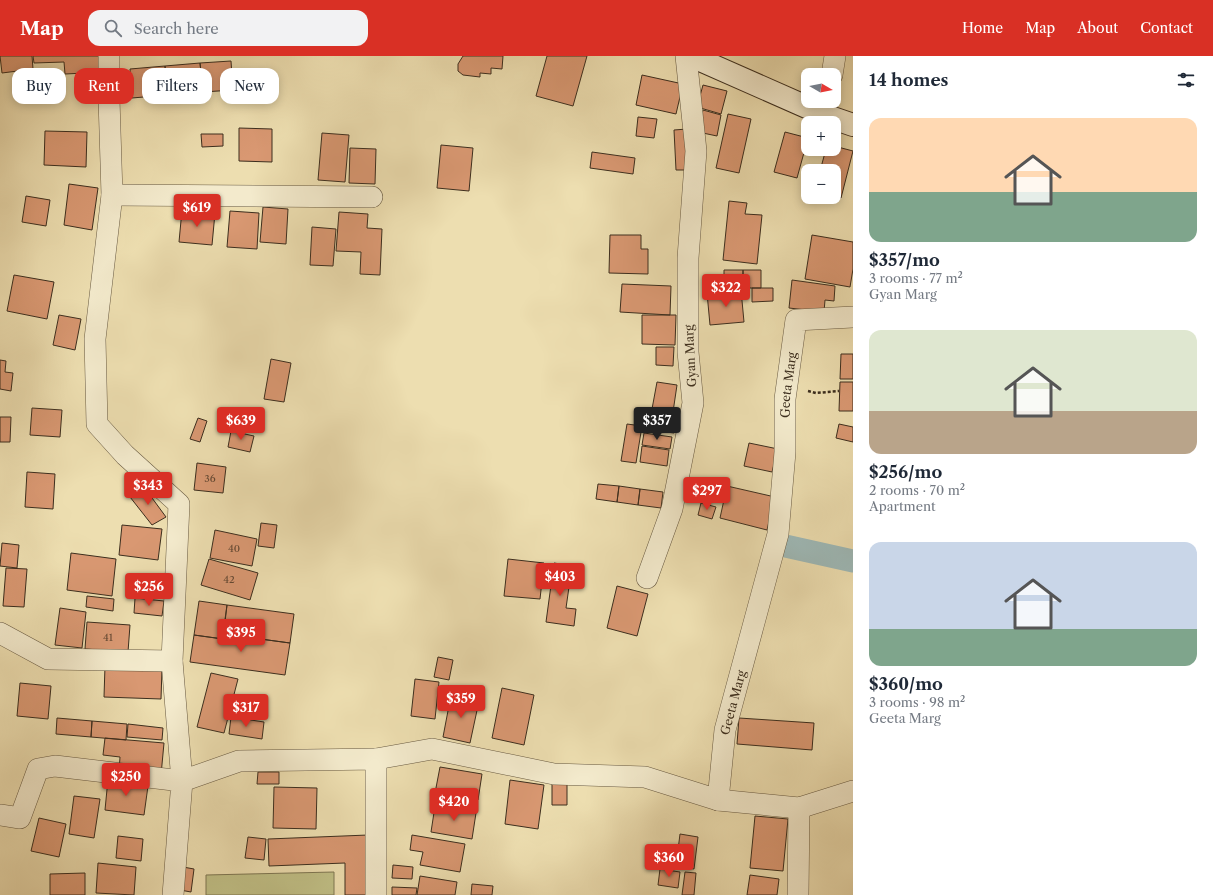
<!DOCTYPE html>
<html lang="en">
<head>
<meta charset="utf-8">
<style>
	body { margin:0; font-family:"Libre Caslon Text",serif; background:#f2f2f3; color:#1f2937; height:100vh; display:flex; flex-direction:column; font-size:15px; white-space:nowrap }
	* { box-sizing:border-box; margin:0 }
	p { font-size:13px; color:#747a83 }
	.icon { flex:none; width:22px; height:22px; fill:none; stroke:currentColor; stroke-width:2; stroke-linecap:round; stroke-linejoin:round }
	.map { position:relative; flex:1; overflow:hidden }
	.panel { display:flex; flex-direction:column; background:#fff; width:360px }
	.panel>* { flex:none }
	.banner { position:absolute; left:12px; top:12px; width:380px; height:36px; display:flex; gap:8px }
	.needle { width:26px; rotate:99deg }
	.fabs { position:absolute; left:801px; top:12px; display:grid; gap:8px }
	.fabs a { display:grid; place-items:center; width:40px; height:40px; border-radius:8px; background:#fff; box-shadow:0 2px 10px #0003; font-size:20px }
	.price { position:absolute; translate:-50% -34px; padding:0 9px; border-radius:4px; background:#d93025; color:#fff; font-size:13px; line-height:26px; filter:drop-shadow(0 1px 2px #0008) }
	.price::after { content:''; position:absolute; left:50%; top:24px; width:12px; height:9px; margin-left:-6px; background:inherit; clip-path:polygon(0 0,100% 0,50% 100%) }
	.price.selected { background:#222; color:#fff }
	ul { padding:0; list-style:none }
	li { display:grid; align-content:center; gap:8px; height:212px; padding:0 16px }
	li span { display:grid; place-items:center; height:124px; border-radius:12px; color:#555 }
	li>.icon { margin-inline-start:auto }
	span .icon { width:72px; height:72px; fill:#fffc; stroke-width:1 }
	li b { font-size:17px }
	h2 { display:flex; justify-content:space-between; align-items:center; height:48px; padding:0 16px; font-size:17px }
	.chip { padding:0 14px; border-radius:12px; background:#fff; box-shadow:0 2px 10px #0003; font-size:14px; line-height:36px }
	.chip.selected { background:#d93025; color:#fff }
	header { display:flex; align-items:center; gap:24px; box-sizing:border-box; height:56px; padding:0 20px; background:#d93025; color:#fff }
	header strong { font-size:19px }
	nav { display:flex; gap:22px; margin-inline-start:auto; font-size:14px }
	.search { width:280px; height:36px; background:#f2f2f3; display:flex; align-items:center; gap:10px; box-sizing:border-box; padding:0 14px; border-radius:12px; color:#747a83; font-size:15px }
	main { display:flex; flex:1; min-height:0 }
	.map>svg:first-child { display:block }
	.green { fill:#c0bf86; stroke:#7e7652 }
	.lines { fill:none; stroke-linecap:round; stroke-linejoin:round }
	.canal { stroke:#9eb9b7; stroke-width:23 }
	.building { fill:#d99872; stroke:#3c2e1e }
	.street-casing { stroke:#685a42; stroke-width:22 }
	.secondary-casing { stroke:#3c2e1e; stroke-width:24 }
	.path { stroke:#3c2e1e; stroke-width:2.5; stroke-dasharray:3 2; stroke-linecap:butt }
	.street { stroke:#f3eacc; stroke-width:21 }
	.secondary { stroke:#f3eacc; stroke-width:22 }
	.labels { text-anchor:middle; dominant-baseline:central; stroke-width:3.5; stroke-linejoin:round; paint-order:stroke }
	.number-label { font-size:10px; fill:#634833 }
	.street-label { font-size:12px; fill:#3c2e1e; stroke:#f3eacc }
</style>
</head>
<body>
<header>
<strong>Map</strong>
<div class="search"><svg class="icon" aria-label="search" viewBox="0 0 24 24"><circle cx="10" cy="10" r="6"/><path d="M15 15l6 6"/></svg>Search here</div>
<nav><a>Home</a><a>Map</a><a>About</a><a>Contact</a></nav>
</header>
<main>
<div class="map">
<svg width="853" height="839" viewBox="0 0 853 839">
	<rect width="100%" height="100%" fill="#eddeb0"/>
	<filter id="stains"><feTurbulence type="fractalNoise" baseFrequency=".005" numOctaves="4"/><feColorMatrix values="0 0 0 0 .2 0 0 0 0 .09 0 0 0 0 .02 0 0 0 .5 -.17"/></filter>
	<radialGradient id="worn" r=".72"><stop offset=".6" stop-color="#630" stop-opacity="0"/><stop offset="1" stop-color="#630" stop-opacity=".3"/></radialGradient>
	<path class="green" d="M 334,816 L 334,839 L 206,839 L 206,819 Z"/>
	<g class="lines">
		<path class="canal" d="M 781,489 L 853,505"/>
	</g>
	<path class="building" d="M 0,0 L 32,0 L 33,13 L 2,17 Z
		M 33,0 L 105,0 L 105,16 L 65,18 L 64,6 L 34,7 Z
		M 463,0 L 503,0 L 502,13 L 491,12 L 491,18 L 480,17 L 480,21 L 463,19 L 458,15 L 458,8 Z
		M 547,0 L 587,0 L 573,50 L 536,40 Z
		M 231,5 L 233,34 L 203,36 L 200,7 Z
		M 200,7 L 203,36 L 167,39 L 165,10 Z
		M 165,10 L 167,39 L 132,42 L 130,13 Z
		M 642,19 L 683,28 L 676,58 L 636,49 Z
		M 703,29 L 727,35 L 721,58 L 697,51 Z
		M 703,54 L 721,59 L 717,80 L 698,76 Z
		M 728,58 L 751,63 L 739,117 L 716,112 Z
		M 638,61 L 657,63 L 654,82 L 636,80 Z
		M 239,72 L 272,73 L 272,106 L 239,105 Z
		M 687,73 L 688,114 L 676,114 L 674,74 Z
		M 45,75 L 87,76 L 86,111 L 44,109 Z
		M 785,76 L 808,82 L 797,122 L 774,116 Z
		M 322,77 L 349,79 L 345,126 L 318,124 Z
		M 201,78 L 223,78 L 223,90 L 202,91 Z
		M 441,89 L 473,92 L 469,135 L 437,132 Z
		M 834,90 L 853,95 L 841,142 L 834,140 L 834,115 L 820,115 L 826,93 L 834,93 Z
		M 350,92 L 376,93 L 375,128 L 349,127 Z
		M 592,96 L 635,102 L 633,118 L 590,112 Z
		M 69,128 L 98,132 L 92,174 L 64,169 Z
		M 26,140 L 50,144 L 46,170 L 22,166 Z
		M 729,145 L 747,147 L 745,158 L 762,159 L 757,208 L 723,204 Z
		M 263,151 L 288,153 L 286,188 L 260,186 Z
		M 182,154 L 215,157 L 212,189 L 179,186 Z
		M 230,155 L 259,157 L 257,193 L 227,191 Z
		M 339,156 L 368,158 L 367,172 L 382,173 L 380,219 L 360,218 L 361,196 L 336,195 Z
		M 312,171 L 336,173 L 333,210 L 310,209 Z
		M 610,179 L 641,179 L 641,193 L 648,193 L 648,218 L 609,217 Z
		M 812,179 L 853,186 L 853,213 L 850,231 L 805,223 Z
		M 724,214 L 743,214 L 743,232 L 724,232 Z
		M 743,214 L 761,214 L 761,232 L 743,232 Z
		M 14,219 L 54,226 L 47,263 L 7,255 Z
		M 792,224 L 835,230 L 834,245 L 825,244 L 824,256 L 789,252 Z
		M 622,228 L 671,230 L 670,259 L 620,256 Z
		M 752,232 L 773,232 L 773,245 L 752,246 Z
		M 741,234 L 744,266 L 710,269 L 707,237 Z
		M 59,259 L 81,263 L 75,294 L 53,289 Z
		M 642,259 L 676,259 L 675,289 L 642,288 Z
		M 656,291 L 674,291 L 673,310 L 656,309 Z
		M 841,298 L 853,298 L 853,323 L 840,323 Z
		M 271,303 L 291,307 L 284,346 L 264,343 Z
		M 0,304 L 6,305 L 5,316 L 13,317 L 11,335 L 0,333 Z
		M 657,326 L 677,329 L 673,356 L 652,353 Z
		M 840,326 L 853,326 L 853,355 L 839,355 Z
		M 32,352 L 62,354 L 60,381 L 30,379 Z
		M 654,355 L 676,358 L 674,377 L 651,374 Z
		M 0,361 L 11,361 L 10,386 L 0,386 Z
		M 198,362 L 207,365 L 200,386 L 190,383 Z
		M 627,368 L 642,370 L 636,407 L 621,405 Z
		M 839,368 L 853,371 L 853,386 L 836,382 Z
		M 231,375 L 254,380 L 250,396 L 228,391 Z
		M 644,377 L 672,381 L 670,393 L 642,389 Z
		M 749,387 L 778,393 L 772,416 L 744,410 Z
		M 642,390 L 669,394 L 667,410 L 640,406 Z
		M 197,407 L 226,411 L 223,437 L 194,434 Z
		M 27,416 L 55,418 L 53,453 L 25,451 Z
		M 598,428 L 619,430 L 617,446 L 596,443 Z
		M 619,430 L 640,433 L 638,449 L 617,446 Z
		M 727,430 L 775,441 L 767,474 L 720,462 Z
		M 144,431 L 166,461 L 152,469 L 130,441 Z
		M 640,433 L 663,436 L 661,452 L 638,449 Z
		M 701,447 L 716,451 L 712,463 L 698,459 Z
		M 261,467 L 277,469 L 274,492 L 258,490 Z
		M 122,469 L 162,473 L 158,504 L 119,499 Z
		M 215,474 L 257,483 L 252,510 L 210,502 Z
		M 2,487 L 19,489 L 17,512 L 0,510 Z
		M 71,497 L 116,503 L 112,540 L 67,534 Z
		M 209,503 L 258,517 L 250,544 L 201,529 Z
		M 508,503 L 544,507 L 540,543 L 504,540 Z
		M 554,507 L 572,510 L 566,552 L 576,553 L 574,570 L 546,566 Z
		M 6,512 L 27,513 L 24,551 L 3,550 Z
		M 617,530 L 648,538 L 637,580 L 607,572 Z
		M 87,540 L 114,543 L 113,555 L 86,551 Z
		M 135,542 L 164,545 L 162,560 L 134,557 Z
		M 199,545 L 227,549 L 223,583 L 194,579 Z
		M 227,549 L 294,558 L 290,587 L 223,578 Z
		M 60,552 L 86,556 L 82,592 L 55,589 Z
		M 87,566 L 130,569 L 128,596 L 85,593 Z
		M 223,578 L 290,587 L 285,619 L 190,606 L 194,579 L 223,583 Z
		M 438,601 L 453,604 L 449,624 L 434,621 Z
		M 105,610 L 162,612 L 161,643 L 104,641 Z
		M 211,617 L 238,623 L 224,677 L 197,671 Z
		M 415,623 L 439,626 L 435,663 L 411,660 Z
		M 20,627 L 51,630 L 48,663 L 17,660 Z
		M 502,632 L 534,639 L 524,689 L 492,682 Z
		M 451,639 L 479,645 L 470,687 L 443,681 Z
		M 231,661 L 264,666 L 262,683 L 229,678 Z
		M 57,662 L 92,665 L 91,681 L 56,678 Z
		M 739,662 L 814,667 L 812,694 L 737,688 Z
		M 92,665 L 127,668 L 126,684 L 91,681 Z
		M 128,668 L 163,672 L 162,684 L 127,681 Z
		M 105,682 L 164,687 L 161,719 L 119,715 L 120,701 L 103,699 Z
		M 440,711 L 482,718 L 478,744 L 435,737 Z
		M 258,716 L 279,716 L 279,728 L 257,728 Z
		M 108,723 L 148,730 L 144,759 L 105,754 Z
		M 510,724 L 544,729 L 538,773 L 505,768 Z
		M 552,727 L 567,727 L 567,749 L 552,749 Z
		M 274,731 L 317,732 L 316,773 L 273,772 Z
		M 74,740 L 100,743 L 94,782 L 69,778 Z
		M 435,750 L 476,757 L 472,783 L 431,776 Z
		M 755,760 L 788,763 L 783,815 L 750,812 Z
		M 39,762 L 66,768 L 59,801 L 31,795 Z
		M 680,778 L 698,781 L 694,813 L 676,810 Z
		M 368,779 L 369,839 L 345,839 L 345,807 L 269,810 L 268,783 Z
		M 412,779 L 465,788 L 460,816 L 420,809 L 423,796 L 410,794 Z
		M 118,780 L 143,783 L 141,805 L 116,802 Z
		M 248,781 L 266,783 L 264,804 L 245,802 Z
		M 98,807 L 136,811 L 134,839 L 96,837 Z
		M 393,809 L 413,811 L 412,823 L 392,822 Z
		M 183,811 L 194,813 L 191,836 L 180,834 Z
		M 660,813 L 680,816 L 678,832 L 658,829 Z
		M 685,816 L 696,817 L 694,839 L 682,839 Z
		M 85,817 L 85,839 L 50,839 L 50,818 Z
		M 750,819 L 779,823 L 777,839 L 747,839 Z
		M 420,820 L 457,826 L 455,839 L 417,839 Z
		M 472,828 L 493,830 L 492,839 L 471,839 Z
		M 392,831 L 417,832 L 416,839 L 392,839 Z"/>
	<g class="lines">
		<defs>
			<g id="street">
				<path d="M 109,0 L 109,43 L 112,139 L 95,283 L 97,368 L 125,399 L 179,448 L 172,605 L 182,725 L 239,705 L 376,703 L 376,839"/>
				<path d="M 832,19 L 835,0"/>
				<path d="M 112,139 L 372,141"/>
				<path d="M 647,522 L 672,453 L 693,347 L 688,296 L 688,202 L 696,95 L 686,0"/>
				<path d="M 0,577 L 48,603 L 172,605"/>
				<path id="s1" d="M 376,703 L 432,693 L 554,718 L 645,721 L 718,744 L 725,674 L 778,478 L 785,396 L 785,343 L 796,264 L 853,261"/>
				<path d="M 718,744 L 799,752 L 853,735"/>
				<path d="M 0,759 L 20,762 L 38,713 L 55,710 L 182,725 L 173,839"/>
				<path d="M 798,839 L 799,752"/>
			</g>
			<path id="secondary" d="M 691,0 L 827,60 L 853,69"/>
		</defs>
		<use href="#street" class="street-casing"/>
		<use href="#secondary" class="secondary-casing"/>
		<path class="path" d="M 808,335 L 816,337 L 839,335"/>
		<use href="#street" class="street"/>
		<use href="#secondary" class="secondary"/>
	</g>
	<g class="labels">
		<g class="number-label">
			<text x="210" y="422">36</text>
			<text x="234" y="492">40</text>
			<text x="229" y="523">42</text>
			<text x="108" y="581">41</text>
		</g>
		<g class="street-label">
			<text transform="translate(690 300) rotate(-93)">Gyan Marg</text>
			<text stroke="none"><textPath href="#s1" startOffset="772">Geeta Marg</textPath></text>
			<text stroke="none"><textPath href="#s1" startOffset="448">Geeta Marg</textPath></text>
		</g>
	</g>
	<rect width="100%" height="100%" filter="url(#stains)"/>
	<rect width="100%" height="100%" fill="url(#worn)"/>
</svg>
<div class="fabs">
<a><svg class="needle" viewBox="-14 -14 28 28"><path d="M0-13l5 13h-10z" fill="#e53935"/><path d="M0 13l5-13h-10z" fill="#747a83"/></svg></a>
<a>+</a>
<a>−</a>
</div>
<b class="price" style="left:197px;top:172px">$619</b>
<b class="price" style="left:726px;top:252px">$322</b>
<b class="price" style="left:241px;top:385px">$639</b>
<b class="price selected" style="left:657px;top:385px">$357</b>
<b class="price" style="left:148px;top:450px">$343</b>
<b class="price" style="left:707px;top:455px">$297</b>
<b class="price" style="left:560px;top:541px">$403</b>
<b class="price" style="left:149px;top:551px">$256</b>
<b class="price" style="left:241px;top:597px">$395</b>
<b class="price" style="left:461px;top:663px">$359</b>
<b class="price" style="left:246px;top:672px">$317</b>
<b class="price" style="left:126px;top:741px">$250</b>
<b class="price" style="left:454px;top:766px">$420</b>
<b class="price" style="left:669px;top:822px">$360</b>
<div class="banner">
<a class="chip">Buy</a>
<a class="chip selected">Rent</a>
<a class="chip">Filters</a>
<a class="chip">New</a>
</div>
</div>
<section class="panel">
<h2>14 homes<svg class="icon" aria-label="filters" viewBox="0 0 24 24"><path d="M4 7h16M4 17h16"/><circle cx="9" cy="7" r="2"/><circle cx="15" cy="17" r="2"/></svg></h2>
<ul>
<li><span style="background:linear-gradient(#ffd9b3 60%,#7fa58c 0)"><svg class="icon" aria-label="home" viewBox="0 0 24 24"><path d="M3 11l9-7 9 7M6 9v11h12V9"/></svg></span><div><b>$357/mo</b><p>3 rooms · 77 m²</p><p>Gyan Marg</p></div></li>
<li><span style="background:linear-gradient(#dfe7d0 65%,#b9a48a 0)"><svg class="icon" aria-label="home" viewBox="0 0 24 24"><path d="M3 11l9-7 9 7M6 9v11h12V9"/></svg></span><div><b>$256/mo</b><p>2 rooms · 70 m²</p><p>Apartment</p></div></li>
<li><span style="background:linear-gradient(#c9d6e8 70%,#7fa58c 0)"><svg class="icon" aria-label="home" viewBox="0 0 24 24"><path d="M3 11l9-7 9 7M6 9v11h12V9"/></svg></span><div><b>$360/mo</b><p>3 rooms · 98 m²</p><p>Geeta Marg</p></div></li>
</ul>
</section>
</main>
</body>
</html>
